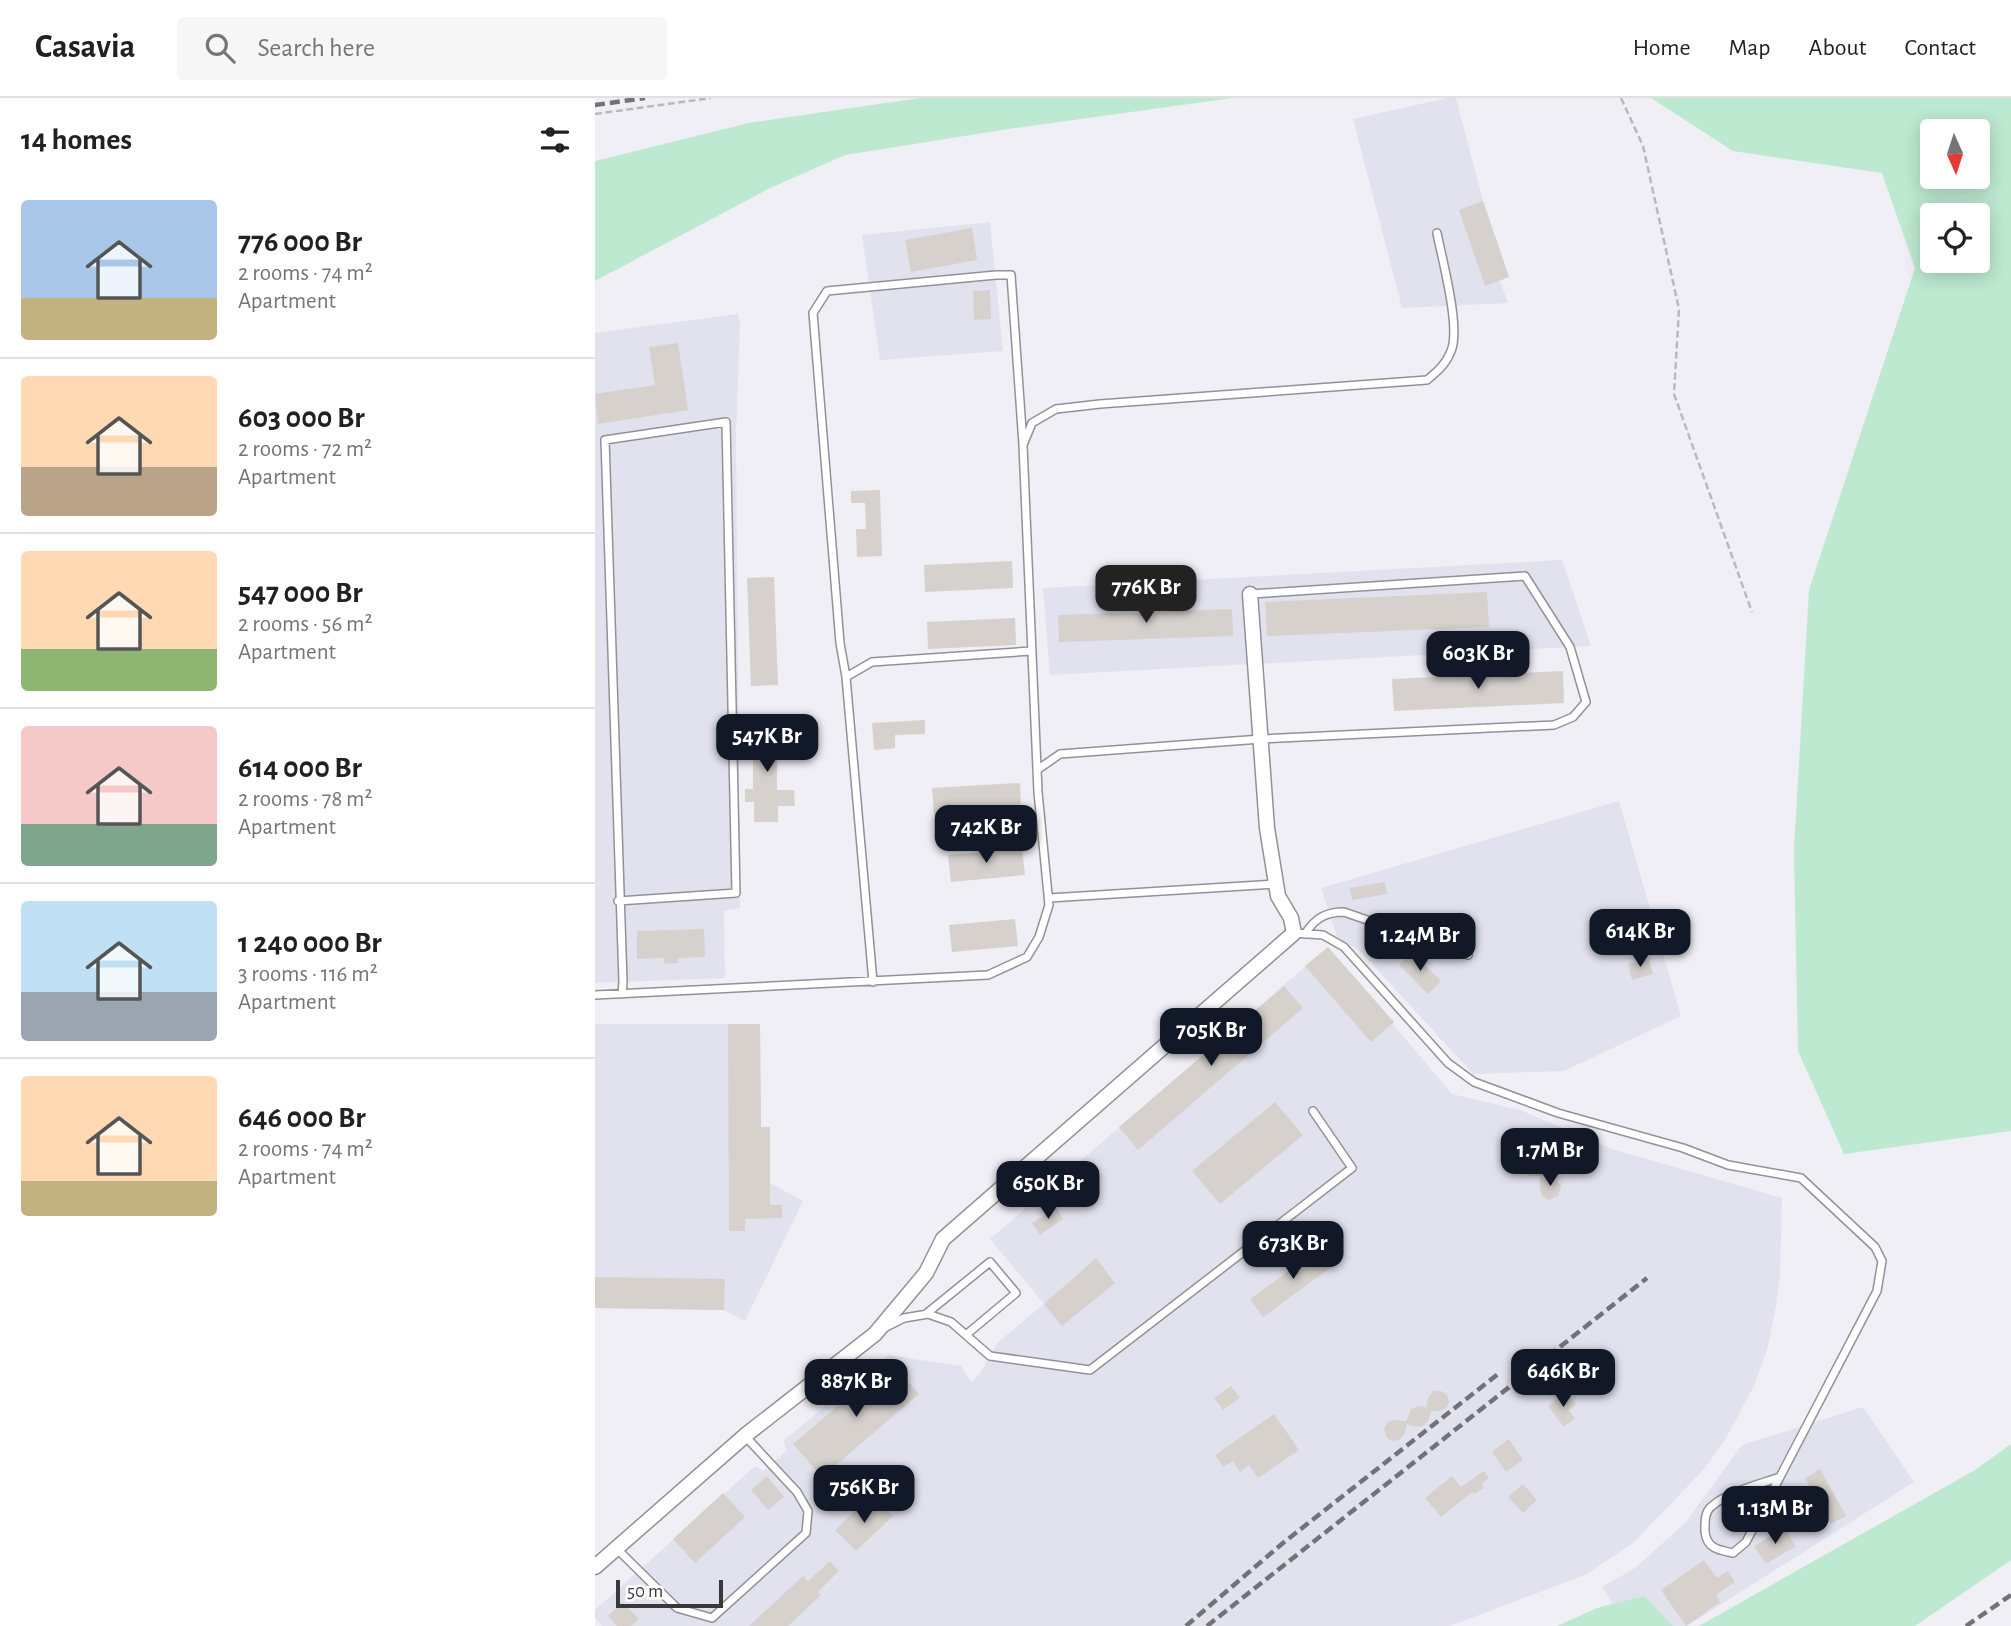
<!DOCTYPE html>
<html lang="en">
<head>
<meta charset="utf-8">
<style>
	body { margin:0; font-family:"Alegreya Sans",sans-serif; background:#f6f6f6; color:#202124; height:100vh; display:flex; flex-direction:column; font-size:26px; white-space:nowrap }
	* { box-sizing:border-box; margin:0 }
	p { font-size:23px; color:#757577 }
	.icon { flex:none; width:38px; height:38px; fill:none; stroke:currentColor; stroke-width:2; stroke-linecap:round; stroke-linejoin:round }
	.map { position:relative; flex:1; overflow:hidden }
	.sheet { display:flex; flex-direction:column; background:#fff; width:595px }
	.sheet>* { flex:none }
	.needle { width:46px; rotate:177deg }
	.tools { position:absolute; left:1325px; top:21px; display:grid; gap:14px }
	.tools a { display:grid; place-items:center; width:70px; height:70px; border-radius:7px; background:#fff; box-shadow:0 4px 18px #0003; font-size:35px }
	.scale { position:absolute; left:21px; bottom:18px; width:107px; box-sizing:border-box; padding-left:7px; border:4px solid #39393b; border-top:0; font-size:19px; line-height:24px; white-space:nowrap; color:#39393b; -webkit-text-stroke:5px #fff; paint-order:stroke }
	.price { position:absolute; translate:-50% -60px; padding:0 16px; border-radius:14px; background:#111827; color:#fff; font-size:23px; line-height:46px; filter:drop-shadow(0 2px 4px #0008) }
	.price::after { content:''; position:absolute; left:50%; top:42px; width:21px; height:16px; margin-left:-10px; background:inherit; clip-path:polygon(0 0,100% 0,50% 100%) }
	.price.on { background:#222; color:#fff }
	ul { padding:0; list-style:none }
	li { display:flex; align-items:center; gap:21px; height:175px; padding:0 21px }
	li+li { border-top:2px solid #e0e0e0 }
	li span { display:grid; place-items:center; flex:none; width:196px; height:140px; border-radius:7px; color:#555 }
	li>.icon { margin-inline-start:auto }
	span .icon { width:84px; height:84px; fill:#fffc; stroke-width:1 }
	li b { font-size:30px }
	h2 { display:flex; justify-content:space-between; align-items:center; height:84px; padding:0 21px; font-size:30px }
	header { display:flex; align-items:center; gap:42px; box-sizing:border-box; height:98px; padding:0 35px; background:#fff; border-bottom:2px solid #e0e0e0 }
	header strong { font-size:33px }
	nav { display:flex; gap:38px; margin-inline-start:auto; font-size:24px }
	.search { width:490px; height:63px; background:#f6f6f6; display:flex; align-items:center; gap:18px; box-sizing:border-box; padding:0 24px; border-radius:7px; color:#757577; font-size:26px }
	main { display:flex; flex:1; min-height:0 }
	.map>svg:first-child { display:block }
	.built { fill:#e2e2ef }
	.green { fill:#bde9d0; fill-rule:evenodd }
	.building { fill:#d6d1cd }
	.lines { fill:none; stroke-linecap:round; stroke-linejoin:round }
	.lane-casing { stroke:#919197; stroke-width:10 }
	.street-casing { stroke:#919197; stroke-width:17 }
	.path { stroke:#b8b8bd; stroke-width:2.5; stroke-dasharray:7 3.5; stroke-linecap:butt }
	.lane { stroke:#fff; stroke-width:7 }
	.street { stroke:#fff; stroke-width:14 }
	.rail { stroke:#737377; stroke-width:4.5; stroke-dasharray:10 5; stroke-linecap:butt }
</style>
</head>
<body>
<header>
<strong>Casavia</strong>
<div class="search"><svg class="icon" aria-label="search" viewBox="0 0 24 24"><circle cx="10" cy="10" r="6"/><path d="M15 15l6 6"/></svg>Search here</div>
<nav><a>Home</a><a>Map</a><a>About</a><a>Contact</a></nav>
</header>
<main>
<section class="sheet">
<h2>14 homes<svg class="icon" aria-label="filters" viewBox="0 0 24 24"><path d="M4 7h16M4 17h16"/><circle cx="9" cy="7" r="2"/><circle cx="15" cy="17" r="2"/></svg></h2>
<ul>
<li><span style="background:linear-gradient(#a9c7e8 70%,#c2b280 0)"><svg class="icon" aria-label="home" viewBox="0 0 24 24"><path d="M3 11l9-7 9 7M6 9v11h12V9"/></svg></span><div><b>776 000 Br</b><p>2 rooms · 74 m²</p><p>Apartment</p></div></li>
<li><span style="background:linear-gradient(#ffd9b3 65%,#b9a48a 0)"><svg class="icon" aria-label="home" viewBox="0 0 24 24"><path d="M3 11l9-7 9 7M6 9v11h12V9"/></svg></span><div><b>603 000 Br</b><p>2 rooms · 72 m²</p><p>Apartment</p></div></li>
<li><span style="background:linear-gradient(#ffd9b3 70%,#8fb573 0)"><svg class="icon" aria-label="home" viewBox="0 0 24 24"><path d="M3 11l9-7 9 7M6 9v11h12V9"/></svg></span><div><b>547 000 Br</b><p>2 rooms · 56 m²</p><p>Apartment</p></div></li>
<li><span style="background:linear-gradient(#f6c9c9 70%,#7fa58c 0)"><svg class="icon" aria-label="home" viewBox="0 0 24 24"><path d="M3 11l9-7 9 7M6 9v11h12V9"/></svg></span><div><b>614 000 Br</b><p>2 rooms · 78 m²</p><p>Apartment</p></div></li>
<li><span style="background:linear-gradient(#bfe0f5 65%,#9aa5b1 0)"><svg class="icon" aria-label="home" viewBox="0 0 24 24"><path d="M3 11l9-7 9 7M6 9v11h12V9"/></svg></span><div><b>1 240 000 Br</b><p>3 rooms · 116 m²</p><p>Apartment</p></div></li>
<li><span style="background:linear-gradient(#ffd9b3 75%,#c2b280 0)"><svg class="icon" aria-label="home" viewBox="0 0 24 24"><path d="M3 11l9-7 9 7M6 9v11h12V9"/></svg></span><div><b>646 000 Br</b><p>2 rooms · 74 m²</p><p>Apartment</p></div></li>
</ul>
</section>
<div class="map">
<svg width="1416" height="1528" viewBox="0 0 1416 1528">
	<rect width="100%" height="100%" fill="#efeff5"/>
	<path class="built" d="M 853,0 L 861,0 L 888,103 L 914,179 L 905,183 L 913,205 L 807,210 L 758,21 Z
		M 395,124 L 408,253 L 285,262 L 267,137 Z
		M 143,216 L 145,226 L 141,336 L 145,810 L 129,813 L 130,880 L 0,885 L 0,235 Z
		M 967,462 L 996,548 L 455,577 L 448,490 Z
		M 1024,703 L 1086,918 L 969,973 L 878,976 L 766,854 L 742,838 L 726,790 Z
		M 733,849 L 857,996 L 925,1012 L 1017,1051 L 1187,1100 L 1185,1177 L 1181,1208 L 1172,1252 L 1159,1288 L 1130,1342 L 1110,1370 L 1038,1445 L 990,1477 L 855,1528 L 7,1528 L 0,1519 L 0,1512 L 160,1368 L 168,1373 L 191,1353 L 189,1342 L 293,1257 L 366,1268 L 376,1284 L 386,1274 L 402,1245 L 449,1206 L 395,1141 Z
		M 0,926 L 165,926 L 166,1029 L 175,1085 L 208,1103 L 150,1223 L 129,1212 L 0,1210 Z
		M 1268,1309 L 1319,1384 L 1092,1528 L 1032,1528 L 1007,1489 L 1040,1470 L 1091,1424 L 1147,1347 Z"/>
	<path class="green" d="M 325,0 L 637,0 L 413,31 L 250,57 L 175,90 L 0,183 L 0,63 L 154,25 Z
		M 1056,0 L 1416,0 L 1416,1033 L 1249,1056 L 1203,953 L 1199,752 L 1214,492 L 1320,170 L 1287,75 L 1138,53 ZM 1382,33 L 1382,79 L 1337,79 L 1337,33 ZM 1382,117 L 1382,163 L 1337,163 L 1337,117 Z
		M 1416,1346 L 1416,1462 L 1320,1528 L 1104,1528 L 1380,1372 Z
		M 1049,1498 L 1078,1528 L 962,1528 L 1002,1510 Z"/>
	<path class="building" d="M 888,103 L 914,179 L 890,188 L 864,112 Z
		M 377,130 L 382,162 L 316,174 L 310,142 Z
		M 395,192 L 396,221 L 379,222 L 378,193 Z
		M 83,245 L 93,312 L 3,326 L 0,296 L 60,287 L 54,249 Z
		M 285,392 L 287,458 L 262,459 L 261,431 L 271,431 L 270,405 L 256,405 L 256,393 Z
		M 417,463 L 418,490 L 330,494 L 329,467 Z
		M 179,479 L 183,587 L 156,588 L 152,480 Z
		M 892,494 L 894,529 L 672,538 L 670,504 Z
		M 637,511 L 638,538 L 464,544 L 463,517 Z
		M 420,520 L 421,547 L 333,551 L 332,524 Z
		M 968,573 L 969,605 L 799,613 L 797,581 Z
		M 158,621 L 182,621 L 182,692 L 199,692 L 200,708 L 183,708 L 183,724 L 159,724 L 159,704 L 150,704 L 150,691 L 158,691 Z
		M 330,622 L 330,636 L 300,637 L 300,650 L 279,652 L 277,625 Z
		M 425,685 L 426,713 L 339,717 L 337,690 Z
		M 427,750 L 430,777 L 356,784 L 353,757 Z
		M 790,784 L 792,796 L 757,802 L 755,790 Z
		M 420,821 L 423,848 L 357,854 L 354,827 Z
		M 109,831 L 110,859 L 83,860 L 83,865 L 69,866 L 69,860 L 42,861 L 42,833 Z
		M 733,849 L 799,924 L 776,944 L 710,868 Z
		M 817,854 L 846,883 L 833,896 L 804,867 Z
		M 1054,861 L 1058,876 L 1037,882 L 1033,866 Z
		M 689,888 L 708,910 L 543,1052 L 524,1029 Z
		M 133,926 L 165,926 L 166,1029 L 175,1029 L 175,1107 L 187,1107 L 187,1120 L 150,1121 L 150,1133 L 134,1133 Z
		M 680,1004 L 708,1037 L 625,1106 L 597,1073 Z
		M 931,1058 L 938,1058 L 944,1062 L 947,1078 L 934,1078 L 926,1073 L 926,1063 Z
		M 945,1080 L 962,1082 L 966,1088 L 963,1098 L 954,1102 L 948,1099 L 945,1093 Z
		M 461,1110 L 468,1121 L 445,1137 L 437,1125 Z
		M 729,1147 L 742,1165 L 668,1219 L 655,1201 Z
		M 501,1160 L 520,1185 L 467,1228 L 449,1206 Z
		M 0,1179 L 130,1181 L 129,1212 L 0,1210 Z
		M 295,1263 L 324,1296 L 227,1379 L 198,1346 Z
		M 636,1288 L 645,1300 L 628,1312 L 619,1300 Z
		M 839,1293 L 846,1293 L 852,1297 L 854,1304 L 851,1310 L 845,1313 L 836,1313 L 833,1323 L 828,1328 L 822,1329 L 812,1326 L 809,1337 L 804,1342 L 797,1343 L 792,1340 L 789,1331 L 792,1325 L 798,1322 L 811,1323 L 816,1311 L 823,1308 L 831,1309 L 834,1298 Z
		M 971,1294 L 981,1306 L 973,1312 L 980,1320 L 969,1329 L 953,1308 Z
		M 679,1316 L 704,1352 L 663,1380 L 654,1367 L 645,1374 L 638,1363 L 628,1369 L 620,1357 Z
		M 914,1341 L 928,1362 L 911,1374 L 897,1354 Z
		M 1225,1371 L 1251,1418 L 1236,1426 L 1210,1380 Z
		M 889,1373 L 894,1380 L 887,1386 L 889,1390 L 879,1396 L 877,1394 L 846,1419 L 830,1400 L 857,1378 L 866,1389 Z
		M 172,1378 L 189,1399 L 173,1412 L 156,1392 Z
		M 928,1386 L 942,1402 L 928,1415 L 913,1399 Z
		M 128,1395 L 150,1419 L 100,1465 L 78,1441 Z
		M 282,1402 L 298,1418 L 261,1453 L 240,1432 L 263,1410 L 267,1415 Z
		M 1189,1429 L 1201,1448 L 1171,1466 L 1159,1448 Z
		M 1109,1462 L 1122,1480 L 1133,1473 L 1140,1484 L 1121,1497 L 1125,1504 L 1091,1528 L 1066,1492 Z
		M 235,1463 L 244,1473 L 223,1494 L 226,1497 L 193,1528 L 154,1528 L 208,1478 L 213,1483 Z
		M 28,1504 L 44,1521 L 36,1528 L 22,1528 L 13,1518 Z"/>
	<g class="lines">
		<defs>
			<path id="lane" d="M 251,579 L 245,545 L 218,215 L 232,193 L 401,177 L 416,177 L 428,346
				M 442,672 L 465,656 L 666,641 L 959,627 L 978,619 L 991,604 L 975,549 L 930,478 L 656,496
				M 454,800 L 681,786
				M 23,803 L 141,795 L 131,324 L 10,342 L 28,884 L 27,896
				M 699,835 L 728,837 L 749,849 L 853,965 L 879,984 L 963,1015 L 1088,1050 L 1133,1067 L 1206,1080 L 1280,1149 L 1287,1163 L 1282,1193 L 1151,1444 L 1138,1455 C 1124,1452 1112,1451 1110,1434 C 1110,1425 1109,1414 1117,1408 C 1133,1394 1165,1386 1185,1379
				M 710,836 C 720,820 731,814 749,814 L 873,857
				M 278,884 L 251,579 L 277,564 L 437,553
				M 0,897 L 393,877 L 432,859 L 444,839 L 454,807 L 443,694 L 428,347 L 437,325 L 461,311 L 505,306 L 832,282 C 843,273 851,266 856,253 C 866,230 847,161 842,135
				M 331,1216 L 395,1164 L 421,1195 L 372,1236
				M 289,1230 L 309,1220 L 333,1216 L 356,1224 L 395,1258 L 495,1272 L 757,1070 L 718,1013
				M 21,1450 L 82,1510 L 117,1520 L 211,1435 L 213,1413 L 202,1394 L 150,1338"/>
			<path id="street" d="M 0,1469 L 152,1336 L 280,1236 L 331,1175 L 348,1141 L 699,835 L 696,820 L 683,798 L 672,730 L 655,496"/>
		</defs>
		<use href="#lane" class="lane-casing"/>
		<use href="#street" class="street-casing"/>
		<path class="path" d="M 1026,0 L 1048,48 L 1084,211 L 1079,296 L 1157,514
			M 0,16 L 116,0"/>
		<use href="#lane" class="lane"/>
		<use href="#street" class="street"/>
		<path class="rail" d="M 0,7 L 50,0
			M 591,1528 L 688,1445 L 903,1276
			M 612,1528 L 1052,1180
			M 1371,1528 L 1416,1497"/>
	</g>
</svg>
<div class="tools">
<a><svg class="needle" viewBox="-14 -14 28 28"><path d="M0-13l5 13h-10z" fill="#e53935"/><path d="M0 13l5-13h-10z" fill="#757577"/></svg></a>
<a><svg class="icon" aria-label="locate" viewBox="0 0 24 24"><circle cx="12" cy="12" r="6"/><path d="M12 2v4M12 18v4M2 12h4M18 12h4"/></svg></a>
</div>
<div class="scale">50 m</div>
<b class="price on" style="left:551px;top:527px">776K Br</b>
<b class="price" style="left:883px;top:593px">603K Br</b>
<b class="price" style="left:172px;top:676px">547K Br</b>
<b class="price" style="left:391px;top:767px">742K Br</b>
<b class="price" style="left:1045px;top:871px">614K Br</b>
<b class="price" style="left:825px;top:875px">1.24M Br</b>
<b class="price" style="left:616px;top:970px">705K Br</b>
<b class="price" style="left:955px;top:1090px">1.7M Br</b>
<b class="price" style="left:453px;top:1123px">650K Br</b>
<b class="price" style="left:698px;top:1183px">673K Br</b>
<b class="price" style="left:968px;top:1311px">646K Br</b>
<b class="price" style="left:261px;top:1321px">887K Br</b>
<b class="price" style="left:269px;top:1427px">756K Br</b>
<b class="price" style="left:1180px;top:1448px">1.13M Br</b>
</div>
</main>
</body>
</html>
